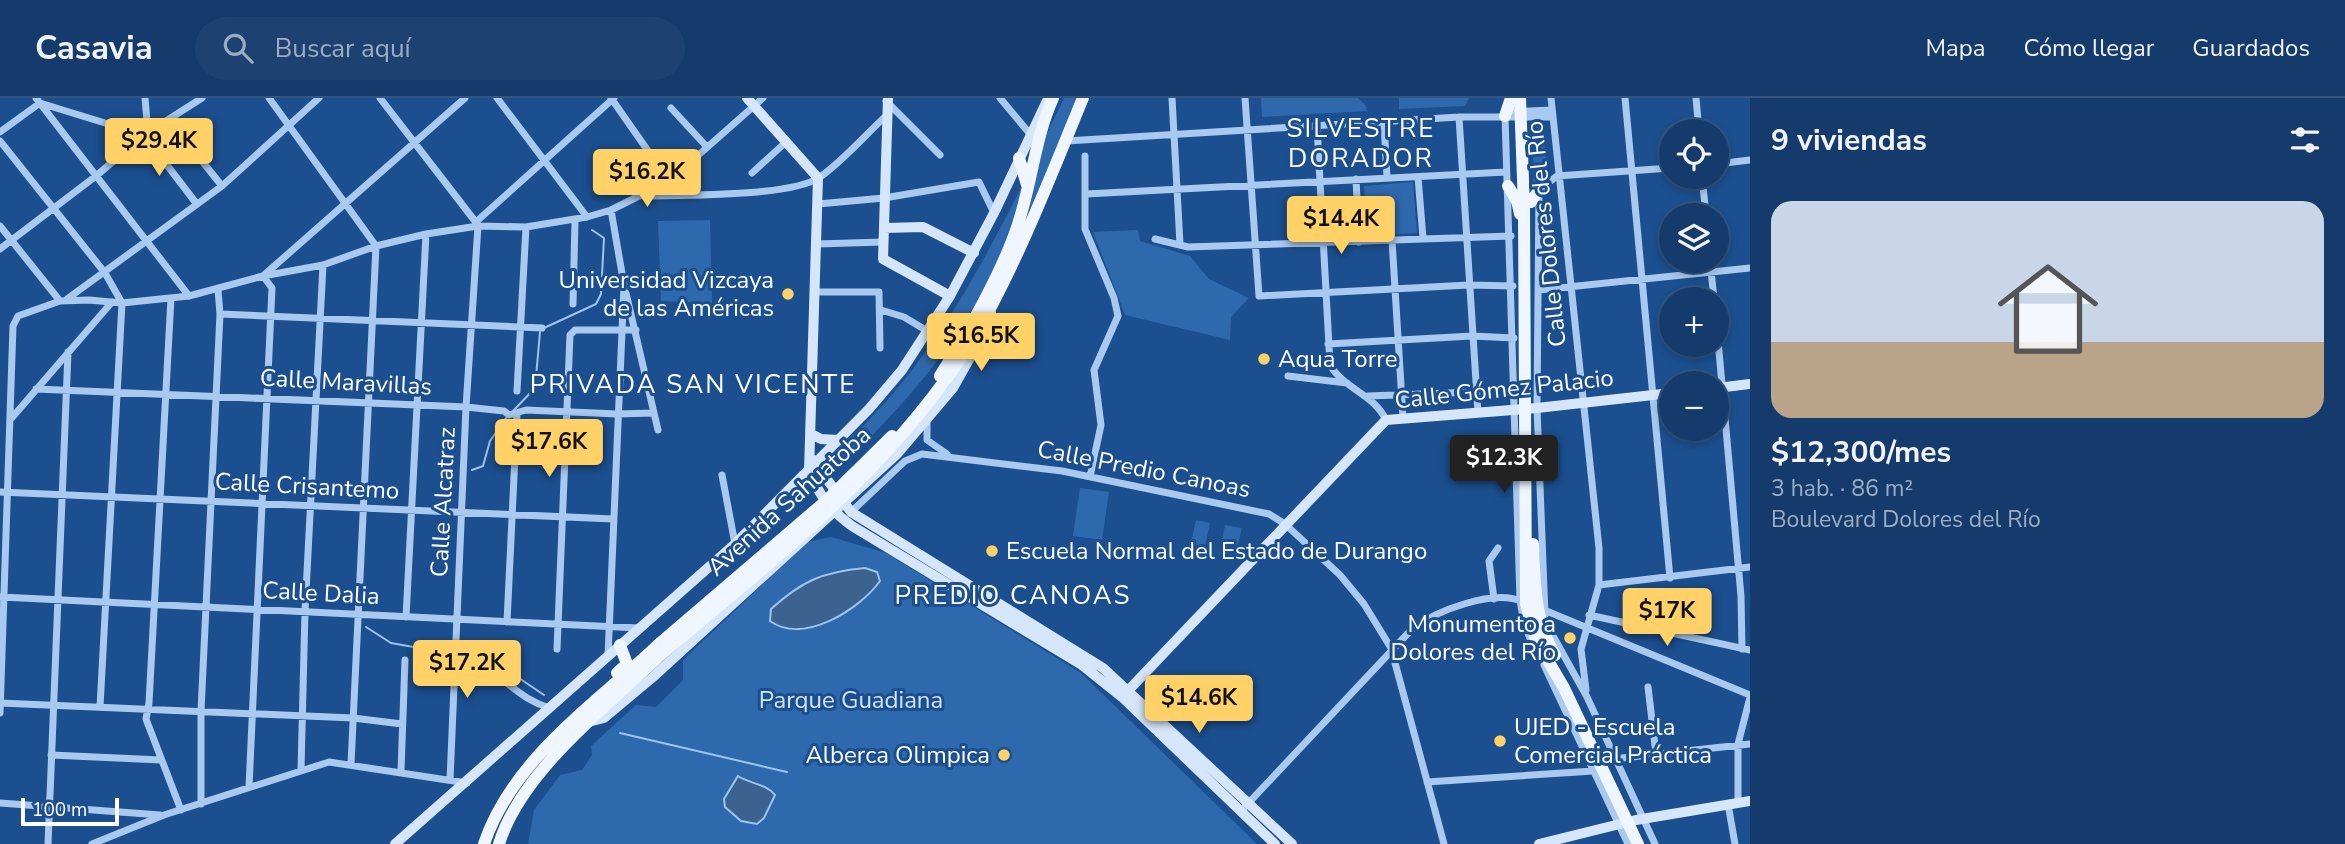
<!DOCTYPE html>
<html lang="es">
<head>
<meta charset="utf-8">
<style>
	body { margin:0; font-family:"Nunito Sans",sans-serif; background:#1d4271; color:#f1f3f6; height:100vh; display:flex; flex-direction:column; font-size:26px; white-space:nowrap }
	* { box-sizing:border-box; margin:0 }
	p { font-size:23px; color:#9dadc1 }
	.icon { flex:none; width:38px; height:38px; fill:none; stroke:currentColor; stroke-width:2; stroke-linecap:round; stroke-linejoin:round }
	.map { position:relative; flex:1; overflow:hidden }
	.side { display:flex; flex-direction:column; background:#143b6b; width:595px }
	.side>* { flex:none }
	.buttons { position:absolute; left:1659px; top:21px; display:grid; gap:14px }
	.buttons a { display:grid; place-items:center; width:70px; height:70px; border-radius:50%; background:#143b6b; box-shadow:0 4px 10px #0003,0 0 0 2px #33557e; font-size:35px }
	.scale { position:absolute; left:21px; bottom:18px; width:98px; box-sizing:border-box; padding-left:7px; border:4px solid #fff; border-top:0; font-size:19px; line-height:24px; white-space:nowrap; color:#fff; -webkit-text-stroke:5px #1b4f8f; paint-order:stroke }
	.price { position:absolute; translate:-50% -60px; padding:0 16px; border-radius:7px; background:#ffd166; color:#111; font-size:23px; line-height:46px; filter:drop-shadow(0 2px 4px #0008) }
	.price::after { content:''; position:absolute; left:50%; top:42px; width:21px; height:16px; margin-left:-10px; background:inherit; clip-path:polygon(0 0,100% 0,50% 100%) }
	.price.current { background:#222; color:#fff }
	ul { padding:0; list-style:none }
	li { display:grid; align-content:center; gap:14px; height:371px; padding:0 21px }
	li span { display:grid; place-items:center; height:217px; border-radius:21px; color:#555 }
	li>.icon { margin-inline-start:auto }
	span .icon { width:126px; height:126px; fill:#fffc; stroke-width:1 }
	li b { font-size:30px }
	h2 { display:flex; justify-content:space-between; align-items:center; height:84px; padding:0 21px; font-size:30px }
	header { display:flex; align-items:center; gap:42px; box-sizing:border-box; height:98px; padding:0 35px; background:#143b6b; border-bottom:2px solid #33557e }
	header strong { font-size:33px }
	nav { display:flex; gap:38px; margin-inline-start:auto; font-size:24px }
	.search { width:490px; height:63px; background:#1d4271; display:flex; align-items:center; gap:18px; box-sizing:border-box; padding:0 24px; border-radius:38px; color:#9dadc1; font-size:26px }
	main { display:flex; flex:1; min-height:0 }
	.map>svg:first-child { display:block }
	.green { fill:#2e69ad }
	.water { fill:#3c6290; stroke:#9cc4f0; stroke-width:2 }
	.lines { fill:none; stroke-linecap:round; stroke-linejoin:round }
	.stream { stroke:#9cc4f0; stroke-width:2 }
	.street { stroke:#a9c9ee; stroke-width:7 }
	.secondary { stroke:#d6e6fa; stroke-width:10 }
	.primary { stroke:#f0f6ff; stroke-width:12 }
	.primary-bridge { stroke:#f0f6ff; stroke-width:12 }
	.poi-dot { fill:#ffd166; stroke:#1b4f8f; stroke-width:2.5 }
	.labels { text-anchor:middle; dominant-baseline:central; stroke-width:6; stroke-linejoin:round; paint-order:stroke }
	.street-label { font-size:24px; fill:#fff; stroke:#1b4f8f }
	.poi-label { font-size:24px; fill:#fff; stroke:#1b4f8f; text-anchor:end }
	.park-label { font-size:24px; fill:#cfe3fa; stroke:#1b4f8f }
	.neighbourhood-label { font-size:26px; letter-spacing:2px; fill:#fff; stroke:#1b4f8f }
</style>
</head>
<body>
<header>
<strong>Casavia</strong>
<div class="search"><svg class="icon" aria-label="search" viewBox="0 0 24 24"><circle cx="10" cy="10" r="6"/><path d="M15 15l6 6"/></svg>Buscar aquí</div>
<nav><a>Mapa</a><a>Cómo llegar</a><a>Guardados</a></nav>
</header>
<main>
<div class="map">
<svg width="1750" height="746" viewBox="0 0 1750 746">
	<rect width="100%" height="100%" fill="#1b4f8f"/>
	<path class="green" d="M 1064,0 L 1077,0 L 1028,116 L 1039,52 Z
		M 1261,0 L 1358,0 L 1366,8 L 1367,13 L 1262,19 Z
		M 1399,0 L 1469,0 L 1465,8 L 1399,11 Z
		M 1542,26 L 1548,75 L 1533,90 L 1533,27 Z
		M 1413,84 L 1417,135 L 1367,138 L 1364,88 Z
		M 1023,86 C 994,207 923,290 835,374 L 822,361 C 837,349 855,337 868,323 C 935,254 980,171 1023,86 Z
		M 710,122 L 712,205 L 661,203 L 658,123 Z
		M 1138,132 L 1140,143 L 1190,158 L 1209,181 L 1249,200 L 1231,219 L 1230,242 L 1125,217 L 1093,134 Z
		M 1080,390 L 1109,394 L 1102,442 L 1073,438 Z
		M 1196,422 L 1210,425 L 1204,452 L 1190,449 Z
		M 1225,427 L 1242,430 L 1235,460 L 1219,457 Z
		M 831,439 L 886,455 L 1081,575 L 1257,746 L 528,746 L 534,712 L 560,677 L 582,672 L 592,657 L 591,648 L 636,607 L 656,609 L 683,582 L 683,562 L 807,444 Z"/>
	<path class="water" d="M 865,470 L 877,474 L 880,483 C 859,512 803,547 770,523 L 771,511 C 802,483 822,474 865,470 Z
		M 738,678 C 750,686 767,686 775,697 L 764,720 L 757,726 L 741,723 L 725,709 L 724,701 Z"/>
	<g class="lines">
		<path class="stream" d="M 544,230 L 596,206 L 601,196 L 604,140 L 592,132
			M 513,313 L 535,290 L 540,234
			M 472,372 L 483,368 L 490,343 L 506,320
			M 366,529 L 391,545 L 453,556
			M 458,558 L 516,578 L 544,597
			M 620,635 L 787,674"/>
		<path class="street" d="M 36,0 L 189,198
			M 145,0 L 148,35
			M 269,0 L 376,148 L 351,666
			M 380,0 L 478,127
			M 497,0 L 587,119
			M 611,0 L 669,83
			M 1000,0 L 1030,36
			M 1172,0 L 1180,146
			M 1245,0 L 1259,198 L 1469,187 L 1513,188
			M 1551,0 L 1599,450 L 1599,487 L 1581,551 L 1586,592
			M 1625,0 L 1670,480
			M 1696,0 L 1699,33
			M 886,3 L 940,57
			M 671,10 L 707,49
			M 1505,18 L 1520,502 L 1524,526 L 1533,547
			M 1506,18 L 1510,14 L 1552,12
			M 1459,19 L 1478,315
			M 169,22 L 222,88
			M 1384,25 L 1387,80
			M 1317,28 L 1330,267 C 1344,291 1374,296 1386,322
			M 0,34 L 40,5 L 144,37 L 196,105
			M 0,43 L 105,175 L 122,205
			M 1066,43 L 1459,19 L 1553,19
			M 1085,58 L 1085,131 L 1114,200 L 1118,218 L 1094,272 L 1101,327 L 1090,379
			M 1717,66 L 1750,62
			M 752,75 L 786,44
			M 1418,79 L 1423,140
			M 1702,79 L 1706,117
			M 1356,81 L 1359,144
			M 1086,96 L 1506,74
			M 644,98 C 682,97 792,99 820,79 C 844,62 865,37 887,17
			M 818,106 L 884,100 L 979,84 L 994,115
			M 477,123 L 614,0
			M 0,128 L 60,203
			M 1155,141 L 1188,149 L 1511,138
			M 1392,142 L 1403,320
			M 817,146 L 883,144
			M 0,151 L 96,78 L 144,37 L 202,0
			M 1710,163 L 1714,201
			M 1539,192 L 1750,170
			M 815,194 L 879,194 L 880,250
			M 626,195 L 658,332
			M 171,200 L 149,605 L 146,621 L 181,712
			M 67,201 L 222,88 L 319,0
			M 573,206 L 575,123
			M 881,212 L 904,219 L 929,234
			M 220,216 L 542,230
			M 1717,231 L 1741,498 L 1742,551
			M 1328,246 L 1472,238 L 1514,240
			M 1288,278 L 1347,285
			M 36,291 L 466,309 L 504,313 L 509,317 L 526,312 L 617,316 L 653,315
			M 517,293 L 526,129
			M 1368,298 L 1475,294
			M 10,322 L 112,204
			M 927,323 L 927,342 L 947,356
			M 722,377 L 735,446
			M 0,394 L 613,421
			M 851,414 L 905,363 L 922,356 L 1062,373 L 1269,416 L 1285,426 L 1340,477 L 1364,506 L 1391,550 L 1444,746
			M 1599,487 L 1750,469
			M 1,499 L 639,530
			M 1494,501 L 1489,463 L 1498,450
			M 1544,512 L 1750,597
			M 1545,517 L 1537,310 L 1539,92 L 1557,78 L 1671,70
			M 1589,517 L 1750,552
			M 406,519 L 426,136
			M 507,524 L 517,316
			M 1548,529 L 1587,599 L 1655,746
			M 557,551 L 570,237 L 575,232 L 636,232
			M 608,558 L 624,187 L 611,112
			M 454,563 C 505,569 509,598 550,610
			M 1544,567 L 1628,746
			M 1648,589 L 1656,656
			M 0,605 L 353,620 L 402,626
			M 100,609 L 122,205
			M 0,615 L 13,228 L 18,218 L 60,203 L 89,202 L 122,205 L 189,198 L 263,178 L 323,167 L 376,148 L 426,136 L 478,128 L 526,129 L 587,119 L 611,112 L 669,83 L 763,0
			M 51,657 L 161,662
			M 1613,661 L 1750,646
			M 301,672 L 305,513 L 323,167
			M 401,673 L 405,562
			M 450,682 L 466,309 L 478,128
			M 1427,684 L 1593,673
			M 249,689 L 272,190 L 263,178 L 465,0
			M 1738,704 L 1738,646 L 1750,599
			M 0,705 L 160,717
			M 201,706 L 201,613 L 220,216 L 218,192
			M 1728,706 L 1735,746
			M 1241,713 L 1412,531 C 1436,513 1494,490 1523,504
			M 48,746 L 68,254
			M 92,746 L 164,717 L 329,664 L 467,685"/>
		<path class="secondary" d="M 747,0 L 818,80 L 809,373 C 819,397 831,413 852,428 L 1082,567 L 1122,599 L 1275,746
			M 888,0 L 883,161 L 950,198
			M 884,130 L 923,129 L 974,155
			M 1717,290 L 1750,286
			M 811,336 L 821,341 L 838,342
			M 812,361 L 851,414 L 1103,570 L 1292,746
			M 1122,599 L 1386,322 L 1537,310 L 1671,295
			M 592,623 L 604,620 L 653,579 L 897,356 L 953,290 L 986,231 L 991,215
			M 395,746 L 735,446 L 869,311 L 902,272 L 950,198 L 994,115 L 1047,3
			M 1539,746 L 1636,722 L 1750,703"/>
		<path class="primary" d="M 1520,0 L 1524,109 L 1526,506 L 1536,542 L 1564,590 L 1638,746
			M 1505,18 L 1511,0
			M 1019,60 L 1027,87
			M 1508,88 L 1517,103 L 1520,116
			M 1531,104 L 1539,92
			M 964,239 C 985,203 1005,166 1018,126 C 1032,84 1035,40 1053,0
			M 972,243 C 1017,166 1049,82 1083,0
			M 1533,446 C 1535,486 1534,522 1555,557
			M 617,575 L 627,566 L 620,547
			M 484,746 C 513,660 596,606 659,546
			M 499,746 C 521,673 610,605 665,553"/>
		<path class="primary-bridge" d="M 940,278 L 964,239
			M 659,546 L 826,403 L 892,338
			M 665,553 C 780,456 890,372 972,243"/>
	</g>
	<g class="poi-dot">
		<circle cx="788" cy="196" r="7"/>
		<circle cx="1264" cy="261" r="7"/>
		<circle cx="992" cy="453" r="7"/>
		<circle cx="1570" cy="540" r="7"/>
		<circle cx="1500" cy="643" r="7"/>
		<circle cx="1004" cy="657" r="7"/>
	</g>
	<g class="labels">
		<g class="street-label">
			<text transform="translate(1546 136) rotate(-96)">Calle Dolores del Río</text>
			<text transform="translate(346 284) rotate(3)">Calle Maravillas</text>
			<text transform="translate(1504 291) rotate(-6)">Calle Gómez Palacio</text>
			<text transform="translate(1144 371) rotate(11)">Calle Predio Canoas</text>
			<text transform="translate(307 388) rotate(3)">Calle Crisantemo</text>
			<text transform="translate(789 403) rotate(-42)">Avenida Sahuatoba</text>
			<text transform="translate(443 404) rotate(-87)">Calle Alcatraz</text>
			<text transform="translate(321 495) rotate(3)">Calle Dalia</text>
		</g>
		<g class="poi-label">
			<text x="774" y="182">Universidad Vizcaya<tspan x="774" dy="28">de las Américas</tspan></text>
			<text x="1278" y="261" text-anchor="start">Aqua Torre</text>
			<text x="1006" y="453" text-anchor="start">Escuela Normal del Estado de Durango</text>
			<text x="1556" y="526">Monumento a<tspan x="1556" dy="28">Dolores del Río</tspan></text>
			<text x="1514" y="629" text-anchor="start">UJED - Escuela<tspan x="1514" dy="28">Comercial Práctica</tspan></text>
			<text x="990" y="657">Alberca Olimpica</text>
		</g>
		<g class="park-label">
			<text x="851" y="602">Parque Guadiana</text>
		</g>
		<g class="neighbourhood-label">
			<text x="1361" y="30">SILVESTRE<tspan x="1361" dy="30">DORADOR</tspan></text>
			<text x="693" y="286">PRIVADA SAN VICENTE</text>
			<text x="1013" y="497">PREDIO CANOAS</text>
		</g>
	</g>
</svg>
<div class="buttons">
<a><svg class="icon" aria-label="locate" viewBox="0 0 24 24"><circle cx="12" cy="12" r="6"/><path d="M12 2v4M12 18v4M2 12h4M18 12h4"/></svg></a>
<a><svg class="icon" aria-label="layers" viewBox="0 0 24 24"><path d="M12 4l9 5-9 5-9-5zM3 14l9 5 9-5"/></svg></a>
<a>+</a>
<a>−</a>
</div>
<div class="scale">100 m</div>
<b class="price" style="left:159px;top:80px">$29.4K</b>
<b class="price" style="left:647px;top:111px">$16.2K</b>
<b class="price" style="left:1341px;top:158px">$14.4K</b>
<b class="price" style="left:981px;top:275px">$16.5K</b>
<b class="price" style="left:549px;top:381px">$17.6K</b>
<b class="price current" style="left:1504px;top:397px">$12.3K</b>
<b class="price" style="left:1667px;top:550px">$17K</b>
<b class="price" style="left:467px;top:602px">$17.2K</b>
<b class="price" style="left:1199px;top:637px">$14.6K</b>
</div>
<section class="side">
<h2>9 viviendas<svg class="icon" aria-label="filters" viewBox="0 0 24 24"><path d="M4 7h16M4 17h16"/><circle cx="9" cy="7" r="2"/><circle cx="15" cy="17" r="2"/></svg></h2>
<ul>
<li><span style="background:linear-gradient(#c9d6e8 65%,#b9a48a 0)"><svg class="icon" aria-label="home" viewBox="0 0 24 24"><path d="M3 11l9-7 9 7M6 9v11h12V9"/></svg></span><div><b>$12,300/mes</b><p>3 hab. · 86 m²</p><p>Boulevard Dolores del Río</p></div></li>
</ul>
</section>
</main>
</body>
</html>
